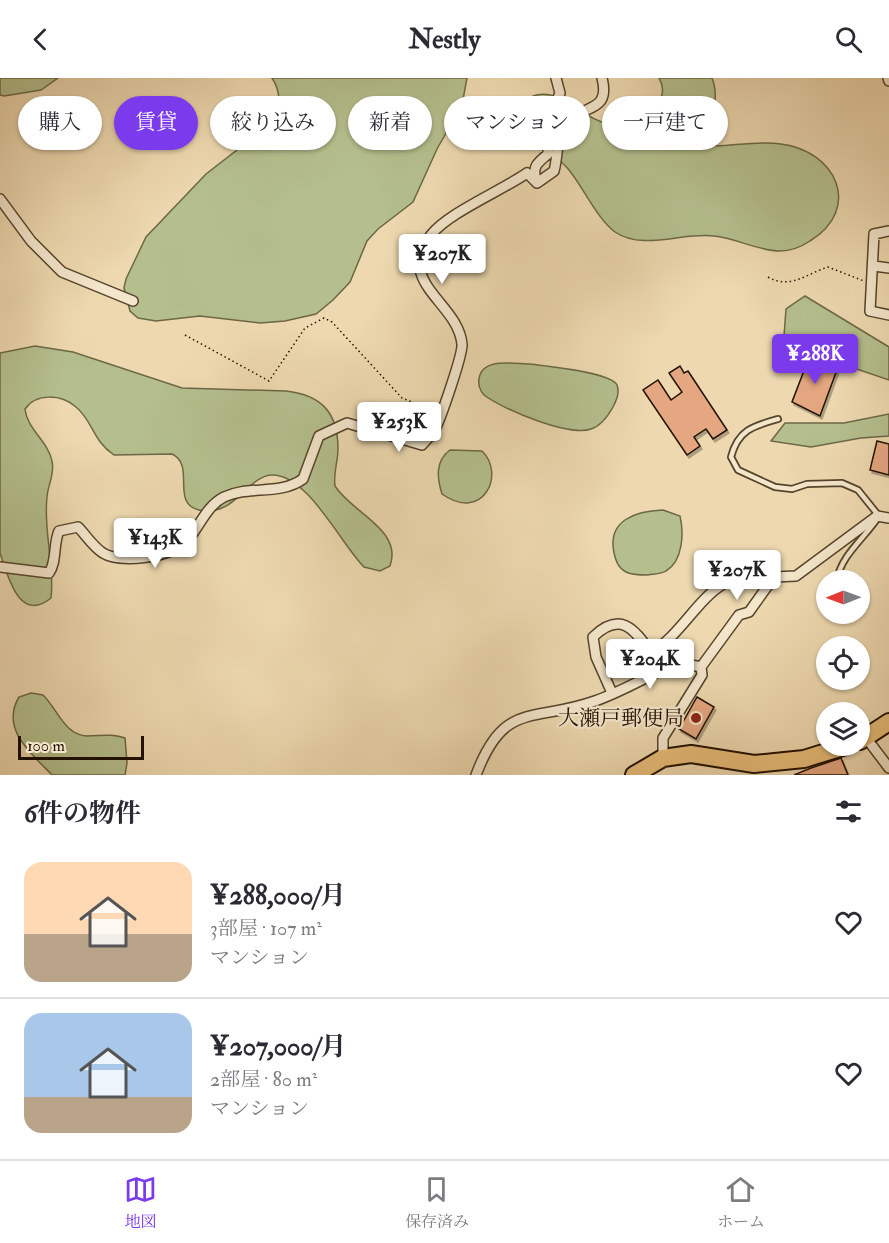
<!DOCTYPE html>
<html lang="ja">
<head>
<meta charset="utf-8">
<style>
	body { margin:0; font-family:"IM FELL Double Pica","Noto Serif JP",serif; background:#f2f2f3; color:#2b2b33; height:100vh; display:flex; flex-direction:column; font-size:22px; white-space:nowrap }
	* { box-sizing:border-box; margin:0 }
	p { font-size:20px; color:#7c7c81 }
	.icon { flex:none; width:33px; height:33px; fill:none; stroke:currentColor; stroke-width:2; stroke-linecap:round; stroke-linejoin:round }
	.map { position:relative; height:697px; overflow:hidden }
	.drawer { display:flex; flex-direction:column; background:#fff; flex:1 }
	.drawer>* { flex:none }
	.top-card { position:absolute; left:18px; top:18px; width:854px; height:54px; display:flex; gap:12px }
	.needle { width:39px; rotate:269deg }
	.tools { position:absolute; left:816px; top:492px; display:grid; gap:12px }
	.tools a { display:grid; place-items:center; width:54px; height:54px; border-radius:50%; background:#fff; box-shadow:0 2px 4px #0004; font-size:30px }
	.scale { position:absolute; left:18px; bottom:15px; width:126px; box-sizing:border-box; padding-left:6px; border:3px solid #231200; border-top:0; font-size:16px; line-height:21px; white-space:nowrap; color:#231200; -webkit-text-stroke:4px #f3e6cb; paint-order:stroke }
	.price { position:absolute; translate:-50% -51px; padding:0 14px; border-radius:6px; background:#fff; color:#222; font-size:20px; line-height:39px; filter:drop-shadow(0 2px 3px #0008) }
	.price::after { content:''; position:absolute; left:50%; top:36px; width:18px; height:14px; margin-left:-9px; background:inherit; clip-path:polygon(0 0,100% 0,50% 100%) }
	.price.on { background:#7c3aed; color:#fff }
	ul { padding:0; list-style:none }
	li { display:flex; align-items:center; gap:18px; height:150px; padding:0 24px }
	li+li { border-top:2px solid #e1e1e2 }
	li span { display:grid; place-items:center; flex:none; width:168px; height:120px; border-radius:18px; color:#555 }
	li>.icon { margin-inline-start:auto }
	span .icon { width:72px; height:72px; fill:#fffc; stroke-width:1 }
	li b { font-size:26px }
	h2 { display:flex; justify-content:space-between; align-items:center; height:72px; padding:0 24px; font-size:26px }
	.pill { padding:0 21px; border-radius:27px; background:#fff; box-shadow:0 2px 4px #0004; font-size:21px; line-height:54px }
	.pill.on { background:#7c3aed; color:#fff }
	header { display:flex; justify-content:space-between; align-items:center; height:78px; padding:0 24px; background:#fff; font-size:27px; font-weight:700 }
	.tabs { display:flex; justify-content:space-around; align-items:center; height:84px; border-top:2px solid #e1e1e2; background:#fff; font-size:16px; color:#7c7c81 }
	.tabs a { display:grid; justify-items:center; gap:3px }
	.tabs .on { color:#7c3aed }
	.map>svg:first-child { display:block }
	.green { fill:#b4bf8d; stroke:#6c6846; stroke-width:1.5 }
	.building { fill:#e4a781; stroke:#231200; stroke-width:1.5; filter:url(#shadow) }
	.lines { fill:none; stroke-linecap:round; stroke-linejoin:round }
	.lane-casing { stroke:#56442c; stroke-width:8 }
	.street-casing { stroke:#56442c; stroke-width:12 }
	.highway-casing { stroke:#231200; stroke-width:20 }
	.path { stroke:#231200; stroke-width:1.5; stroke-dasharray:1.5 3; stroke-linecap:butt }
	.lane { stroke:#f3e6cb; stroke-width:4.5 }
	.street { stroke:#f3e6cb; stroke-width:9 }
	.highway { stroke:#e6bc78; stroke-width:16 }
	.poi-dot { fill:#8f2418; stroke:#f3e6cb; stroke-width:2 }
	.labels { text-anchor:middle; dominant-baseline:central; stroke-width:4.5; stroke-linejoin:round; paint-order:stroke }
	.poi-label { font-size:21px; fill:#231200; stroke:#f3e6cb; text-anchor:end }
</style>
</head>
<body>
<header><svg class="icon" aria-label="back" viewBox="0 0 24 24"><path d="M15 5l-7 7 7 7"/></svg>Nestly<svg class="icon" aria-label="search" viewBox="0 0 24 24"><circle cx="10" cy="10" r="6"/><path d="M15 15l6 6"/></svg></header>
<div class="map">
<svg width="889" height="697" viewBox="0 0 889 697">
	<defs>
		<filter id="shadow"><feDropShadow dx="2" dy="3" stdDeviation="0" flood-color="#0004"/></filter>
	</defs>
	<rect width="100%" height="100%" fill="#edd8af"/>
	<filter id="stains"><feTurbulence type="fractalNoise" baseFrequency=".00333" numOctaves="4"/><feColorMatrix values="0 0 0 0 .2 0 0 0 0 .09 0 0 0 0 .02 0 0 0 .5 -.17"/></filter>
	<radialGradient id="worn" r=".72"><stop offset=".6" stop-color="#630" stop-opacity="0"/><stop offset="1" stop-color="#630" stop-opacity=".3"/></radialGradient>
	<path class="green" d="M 0,0 L 58,0 L 41,12 L 4,18 L 0,17 Z
		M 272,0 L 467,0 L 462,27 L 437,71 L 413,124 L 378,151 L 367,163 L 350,204 L 333,222 L 316,236 L 285,243 L 260,245 L 200,238 L 156,243 L 138,240 L 130,233 L 124,210 L 126,201 L 146,159 L 206,96 L 273,44 C 281,31 281,13 272,0 Z
		M 659,0 L 712,0 C 721,22 708,43 712,65 L 717,68 C 738,67 761,63 781,66 C 836,73 863,130 810,163 C 801,169 791,173 780,173 C 758,173 736,160 714,158 C 683,154 643,173 615,154 C 598,142 583,109 569,92 C 556,76 529,62 524,41 C 521,32 526,24 533,18 C 570,5 594,69 641,37 C 646,34 653,31 657,26 C 664,18 664,8 659,0 Z
		M 805,218 L 889,269 L 889,302 L 842,286 L 784,258 L 786,231 Z
		M 35,268 L 73,274 L 182,310 L 286,313 C 321,317 338,334 338,371 C 338,384 333,395 335,408 C 352,435 403,452 390,488 L 380,493 L 364,489 C 341,466 307,395 271,397 C 247,399 234,440 199,432 C 170,425 196,387 172,376 L 114,377 C 92,362 93,343 76,329 C 61,316 36,315 25,331 C 27,351 48,363 52,383 C 55,396 48,406 47,419 C 43,453 55,486 51,520 C 19,546 8,498 0,475 L 0,275 Z
		M 530,286 C 545,288 611,294 617,307 C 620,315 616,323 613,329 C 608,338 601,348 591,351 C 569,359 502,331 484,317 C 480,313 478,306 479,301 C 482,279 514,286 530,286 Z
		M 889,336 L 889,358 L 861,360 L 811,369 L 771,363 L 785,345 L 844,345 Z
		M 450,372 L 482,373 C 506,396 483,445 442,416 C 437,400 435,383 450,372 Z
		M 663,432 L 680,438 C 684,455 683,483 666,493 C 662,496 654,496 648,497 C 642,497 631,497 626,494 C 618,490 616,483 614,475 C 607,442 636,433 663,432 Z
		M 31,615 L 43,617 C 57,630 64,657 87,658 C 101,658 112,655 125,660 L 127,685 L 125,697 L 52,697 C 31,675 0,651 19,619 Z"/>
	<path class="building" d="M 810,277 L 838,289 L 820,338 L 792,324 Z
		M 680,288 L 684,295 L 688,293 L 727,352 L 713,361 L 706,351 L 694,359 L 700,368 L 687,377 L 643,312 L 658,302 L 671,322 L 682,314 L 669,295 Z
		M 877,363 L 889,366 L 889,397 L 870,392 Z
		M 697,619 L 714,629 L 696,661 L 679,651 Z
		M 841,680 L 848,697 L 794,697 L 811,690 Z"/>
	<g class="lines">
		<defs>
			<path id="lane" d="M 778,341 C 753,348 738,352 731,379 L 738,392 L 775,409 L 792,411 L 807,406 L 842,405 L 858,412 L 879,438 C 865,460 841,477 837,502"/>
			<path id="street" d="M 888,0 L 889,3
				M 536,102 C 532,89 537,85 548,76 L 549,42 L 560,15 L 556,0
				M 537,105 L 554,93 C 558,79 556,59 566,47 C 582,25 611,36 602,0
				M 0,121 L 31,163 L 62,194 L 133,223
				M 889,153 L 874,156 L 870,233 L 889,237
				M 874,188 L 889,190
				M 0,489 L 49,495 C 57,484 53,466 59,453 L 78,449 C 86,457 93,469 103,475 C 120,486 172,479 186,464 C 199,450 206,428 224,419 C 249,407 279,418 303,401 L 319,358 L 347,345 L 422,367 C 426,362 431,358 434,353 C 440,343 463,276 462,266 C 458,224 394,205 431,157 C 448,135 501,113 527,95 L 537,105
				M 701,589 L 739,537 L 749,534 L 774,499 L 796,498 L 877,438 L 889,440
				M 612,615 L 596,579 L 593,559 C 620,533 634,550 651,575 C 696,547 708,485 774,499
				M 867,661 L 889,690
				M 476,697 C 504,622 533,645 595,623 C 621,614 646,599 670,588 L 681,585 L 701,589 L 702,597 L 663,660 L 663,680"/>
			<path id="highway" d="M 860,663 L 889,644
				M 634,697 L 663,680 L 691,676 L 754,686 L 804,681 L 846,668"/>
		</defs>
		<use href="#lane" class="lane-casing"/>
		<use href="#street" class="street-casing"/>
		<use href="#highway" class="highway-casing"/>
		<path class="path" d="M 768,199 C 790,212 808,195 828,189 L 864,203
			M 185,257 L 269,303 L 305,250 L 324,240 L 332,244 L 402,320 L 434,333"/>
		<use href="#lane" class="lane"/>
		<use href="#street" class="street"/>
		<use href="#highway" class="highway"/>
	</g>
	<circle class="poi-dot" cx="696" cy="640" r="6"/>
	<g class="labels">
		<g class="poi-label">
			<text x="684" y="640">大瀬戸郵便局</text>
		</g>
	</g>
	<rect width="100%" height="100%" filter="url(#stains)"/>
	<rect width="100%" height="100%" fill="url(#worn)"/>
</svg>
<div class="tools">
<a><svg class="needle" viewBox="-14 -14 28 28"><path d="M0-13l5 13h-10z" fill="#e53935"/><path d="M0 13l5-13h-10z" fill="#7c7c81"/></svg></a>
<a><svg class="icon" aria-label="locate" viewBox="0 0 24 24"><circle cx="12" cy="12" r="6"/><path d="M12 2v4M12 18v4M2 12h4M18 12h4"/></svg></a>
<a><svg class="icon" aria-label="layers" viewBox="0 0 24 24"><path d="M12 4l9 5-9 5-9-5zM3 14l9 5 9-5"/></svg></a>
</div>
<div class="scale">100 m</div>
<b class="price" style="left:442px;top:207px">¥207K</b>
<b class="price on" style="left:815px;top:307px">¥288K</b>
<b class="price" style="left:399px;top:375px">¥253K</b>
<b class="price" style="left:155px;top:491px">¥143K</b>
<b class="price" style="left:737px;top:523px">¥207K</b>
<b class="price" style="left:650px;top:612px">¥204K</b>
<div class="top-card">
<a class="pill">購入</a>
<a class="pill on">賃貸</a>
<a class="pill">絞り込み</a>
<a class="pill">新着</a>
<a class="pill">マンション</a>
<a class="pill">一戸建て</a>
</div>
</div>
<section class="drawer">
<h2>6件の物件<svg class="icon" aria-label="filters" viewBox="0 0 24 24"><path d="M4 7h16M4 17h16"/><circle cx="9" cy="7" r="2"/><circle cx="15" cy="17" r="2"/></svg></h2>
<ul>
<li><span style="background:linear-gradient(#ffd9b3 60%,#b9a48a 0)"><svg class="icon" aria-label="home" viewBox="0 0 24 24"><path d="M3 11l9-7 9 7M6 9v11h12V9"/></svg></span><div><b>¥288,000/月</b><p>3部屋 · 107 m²</p><p>マンション</p></div><svg class="icon" aria-label="heart" viewBox="0 0 24 24"><path d="M12 20l-8-8c-3-5 5-10 8-4 3-6 11-1 8 4z"/></svg></li>
<li><span style="background:linear-gradient(#a9c7e8 70%,#b9a48a 0)"><svg class="icon" aria-label="home" viewBox="0 0 24 24"><path d="M3 11l9-7 9 7M6 9v11h12V9"/></svg></span><div><b>¥207,000/月</b><p>2部屋 · 80 m²</p><p>マンション</p></div><svg class="icon" aria-label="heart" viewBox="0 0 24 24"><path d="M12 20l-8-8c-3-5 5-10 8-4 3-6 11-1 8 4z"/></svg></li>
</ul>
</section>
<nav class="tabs">
<a class="on"><svg class="icon" aria-label="map" viewBox="0 0 24 24"><path d="M3 6l6-2 6 2 6-2v14l-6 2-6-2-6 2zM9 4v14M15 6v14"/></svg>地図</a>
<a><svg class="icon" aria-label="saved" viewBox="0 0 24 24"><path d="M7 4h10v16l-5-4-5 4z"/></svg>保存済み</a>
<a><svg class="icon" aria-label="home" viewBox="0 0 24 24"><path d="M3 11l9-7 9 7M6 9v11h12V9"/></svg>ホーム</a>
</nav>
</body>
</html>
